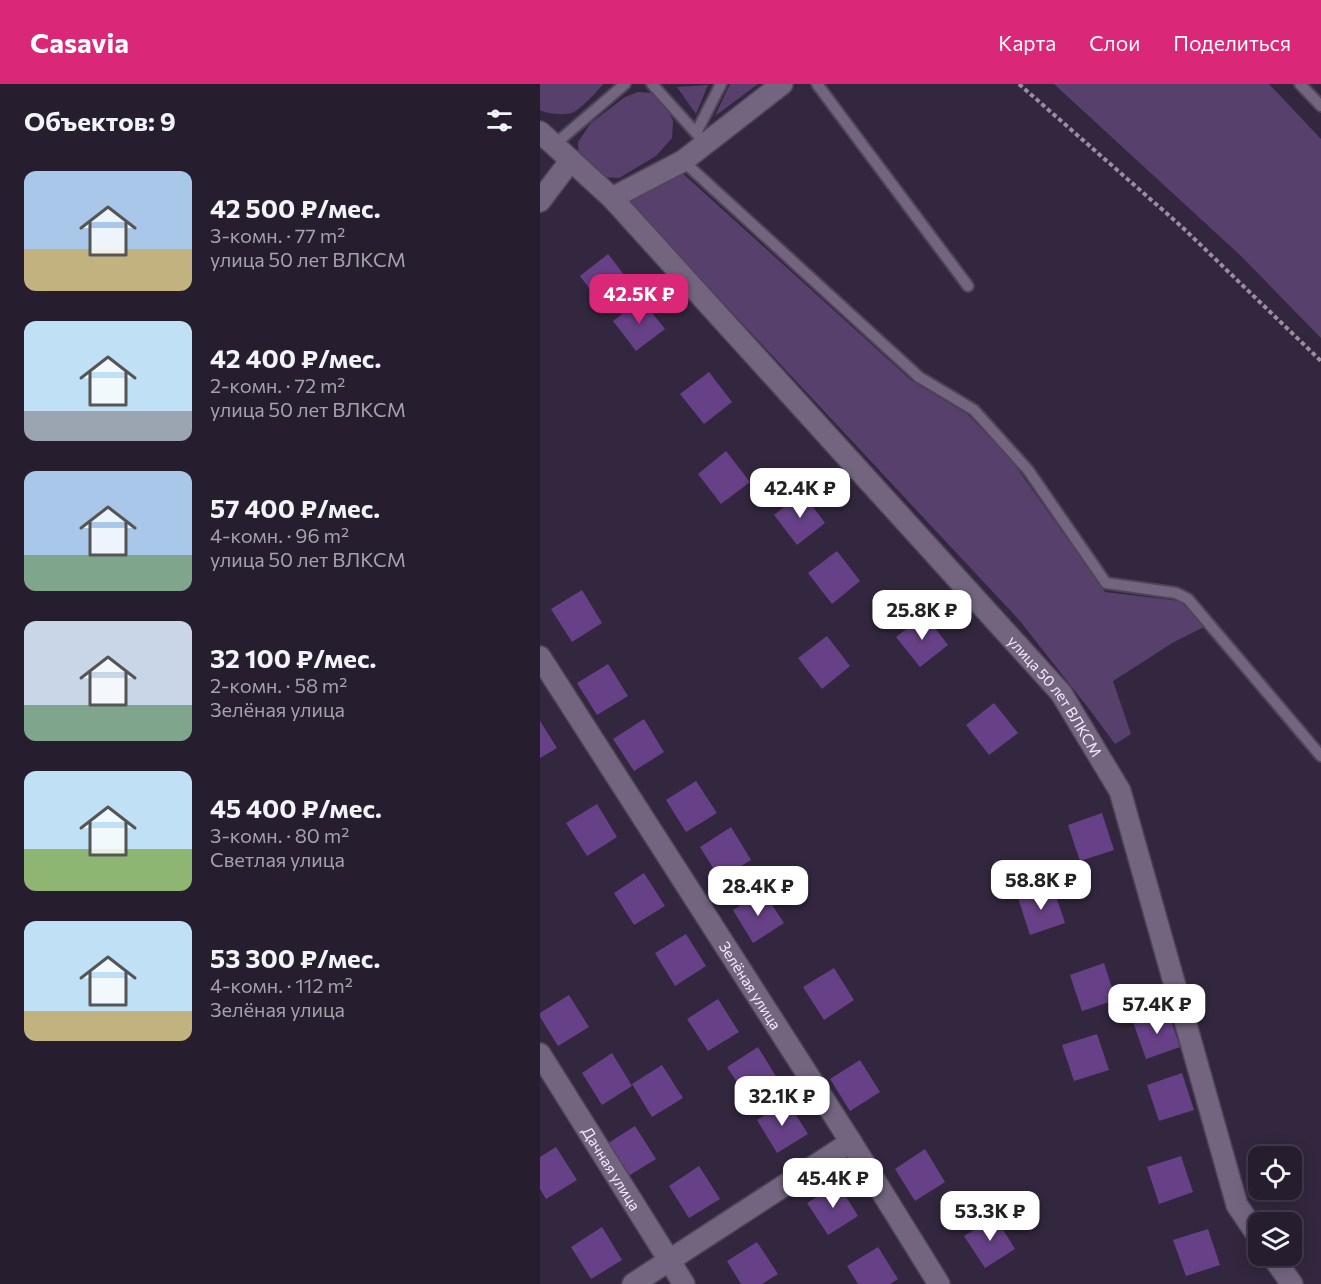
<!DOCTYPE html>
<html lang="ru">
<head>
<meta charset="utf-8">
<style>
	body { margin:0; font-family:Commissioner,sans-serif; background:#2e2637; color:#f1f3f6; height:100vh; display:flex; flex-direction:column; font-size:22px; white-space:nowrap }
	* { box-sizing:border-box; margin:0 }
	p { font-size:20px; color:#a4a2aa }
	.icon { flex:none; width:33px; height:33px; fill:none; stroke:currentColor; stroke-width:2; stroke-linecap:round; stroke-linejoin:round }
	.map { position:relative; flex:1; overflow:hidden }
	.sheet { display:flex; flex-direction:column; background:#261d2f; width:540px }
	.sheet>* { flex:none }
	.tools { position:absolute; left:708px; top:1062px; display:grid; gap:12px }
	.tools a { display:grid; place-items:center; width:54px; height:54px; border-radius:12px; background:#261d2f; box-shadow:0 3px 15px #0003,0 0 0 2px #423b4b; font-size:30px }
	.price { position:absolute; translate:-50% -51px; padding:0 14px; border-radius:12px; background:#fff; color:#222; font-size:20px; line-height:39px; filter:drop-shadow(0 2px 3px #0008) }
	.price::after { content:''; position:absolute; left:50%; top:36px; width:18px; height:14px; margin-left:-9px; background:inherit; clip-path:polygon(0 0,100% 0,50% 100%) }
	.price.current { background:#db2777; color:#fff }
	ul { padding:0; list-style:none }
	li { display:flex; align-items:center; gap:18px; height:150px; padding:0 24px }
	li span { display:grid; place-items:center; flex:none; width:168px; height:120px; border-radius:12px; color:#555 }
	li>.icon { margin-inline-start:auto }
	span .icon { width:72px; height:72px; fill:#fffc; stroke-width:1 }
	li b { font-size:26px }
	h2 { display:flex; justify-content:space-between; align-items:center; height:72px; padding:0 24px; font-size:26px }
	header { display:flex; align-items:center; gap:36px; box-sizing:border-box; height:84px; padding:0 30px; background:#db2777; color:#fff }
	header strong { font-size:28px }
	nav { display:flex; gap:33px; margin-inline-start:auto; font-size:21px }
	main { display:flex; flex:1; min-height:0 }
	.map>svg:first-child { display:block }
	.green { fill:#57416c }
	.building { fill:#674187 }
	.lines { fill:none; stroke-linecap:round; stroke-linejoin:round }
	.service-casing { stroke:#4f4458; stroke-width:14 }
	.minor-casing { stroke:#4f4458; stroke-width:24 }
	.path { stroke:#998fa2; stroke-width:4; stroke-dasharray:4.5 3; stroke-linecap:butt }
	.service { stroke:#736580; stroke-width:10 }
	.minor { stroke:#736580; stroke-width:21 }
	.labels { text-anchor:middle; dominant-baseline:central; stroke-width:5; stroke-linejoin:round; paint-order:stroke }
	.street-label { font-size:15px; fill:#f3ebfb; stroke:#33273f }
</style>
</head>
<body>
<header>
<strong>Casavia</strong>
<nav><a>Карта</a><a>Слои</a><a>Поделиться</a></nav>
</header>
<main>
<section class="sheet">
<h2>Объектов: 9<svg class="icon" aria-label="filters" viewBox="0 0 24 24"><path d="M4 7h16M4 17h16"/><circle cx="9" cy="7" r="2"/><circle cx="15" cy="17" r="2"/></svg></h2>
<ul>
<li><span style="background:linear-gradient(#a9c7e8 65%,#c2b280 0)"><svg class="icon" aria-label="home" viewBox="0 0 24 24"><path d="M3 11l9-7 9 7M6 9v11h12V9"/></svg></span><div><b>42 500 ₽/мес.</b><p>3-комн. · 77 m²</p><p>улица 50 лет ВЛКСМ</p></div></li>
<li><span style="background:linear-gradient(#bfe0f5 75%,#9aa5b1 0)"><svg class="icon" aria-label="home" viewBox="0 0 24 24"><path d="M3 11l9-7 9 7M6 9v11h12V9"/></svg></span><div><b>42 400 ₽/мес.</b><p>2-комн. · 72 m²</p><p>улица 50 лет ВЛКСМ</p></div></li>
<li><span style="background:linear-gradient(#a9c7e8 70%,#7fa58c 0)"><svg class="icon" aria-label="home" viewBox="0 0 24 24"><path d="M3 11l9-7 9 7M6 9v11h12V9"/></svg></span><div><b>57 400 ₽/мес.</b><p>4-комн. · 96 m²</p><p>улица 50 лет ВЛКСМ</p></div></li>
<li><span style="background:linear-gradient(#c9d6e8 70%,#7fa58c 0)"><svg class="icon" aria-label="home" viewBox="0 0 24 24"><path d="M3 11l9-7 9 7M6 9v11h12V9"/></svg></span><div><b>32 100 ₽/мес.</b><p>2-комн. · 58 m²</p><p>Зелёная улица</p></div></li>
<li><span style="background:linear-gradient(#bfe0f5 65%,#8fb573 0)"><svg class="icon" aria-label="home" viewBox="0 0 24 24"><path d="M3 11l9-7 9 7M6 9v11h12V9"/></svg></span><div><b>45 400 ₽/мес.</b><p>3-комн. · 80 m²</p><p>Светлая улица</p></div></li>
<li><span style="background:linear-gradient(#bfe0f5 75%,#c2b280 0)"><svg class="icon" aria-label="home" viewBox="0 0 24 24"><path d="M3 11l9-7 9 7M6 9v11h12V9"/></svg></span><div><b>53 300 ₽/мес.</b><p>4-комн. · 112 m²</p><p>Зелёная улица</p></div></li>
</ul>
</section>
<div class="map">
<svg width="781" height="1200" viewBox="0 0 781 1200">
	<rect width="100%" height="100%" fill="#33273f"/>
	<path class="green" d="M 0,0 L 63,0 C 58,7 41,24 34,28 C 26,32 7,30 0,26 Z
		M 190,0 L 218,0 L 175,32 Z
		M 514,0 L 729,0 L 781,55 L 781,254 L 701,172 Z
		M 168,1 L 156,30 L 137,3 Z
		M 98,8 L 111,9 L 124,17 L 133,37 L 132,54 L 116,72 L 79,94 L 59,93 L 39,79 L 38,58 L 51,39 L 85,13 Z
		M 140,87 L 372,297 L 427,330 L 469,373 L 565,508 L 640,517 L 666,542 L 634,558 L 573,597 L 591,650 L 575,660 L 553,630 L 480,537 L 87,116 Z"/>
	<path class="building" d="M 68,170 L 92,201 L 63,223 L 40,192 Z
		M 101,215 L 125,245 L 96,267 L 73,237 Z
		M 169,288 L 192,318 L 164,340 L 140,310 Z
		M 186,367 L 210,398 L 181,420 L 158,390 Z
		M 262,408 L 285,439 L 257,461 L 234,431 Z
		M 297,467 L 320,497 L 292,520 L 268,489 Z
		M 42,506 L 62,539 L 32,558 L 11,525 Z
		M 385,531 L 408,561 L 380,583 L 356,553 Z
		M 287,552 L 310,582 L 282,605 L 258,574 Z
		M 68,580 L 88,612 L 57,631 L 37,599 Z
		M 454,619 L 478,649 L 449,671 L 426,641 Z
		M 104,635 L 124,668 L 94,687 L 73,655 Z
		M 0,637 L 17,664 L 0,674 Z
		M 156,697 L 177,729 L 146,748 L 126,716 Z
		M 57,720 L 77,753 L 47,772 L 26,739 Z
		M 562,729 L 574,766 L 540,777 L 528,741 Z
		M 191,743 L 211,776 L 180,795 L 160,763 Z
		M 104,789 L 125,822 L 94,841 L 74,809 Z
		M 513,803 L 525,839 L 490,851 L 478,814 Z
		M 223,807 L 244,839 L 213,859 L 193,826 Z
		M 146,850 L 166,882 L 135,902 L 115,869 Z
		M 564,879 L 576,916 L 542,927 L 530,891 Z
		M 294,884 L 314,916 L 284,936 L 263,903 Z
		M 29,911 L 49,943 L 18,962 L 0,933 L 0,929 Z
		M 178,915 L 199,948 L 168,967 L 147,935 Z
		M 628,927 L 640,963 L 606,975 L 593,938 Z
		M 557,950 L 569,986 L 534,997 L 522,961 Z
		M 218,963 L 238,996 L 208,1015 L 187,983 Z
		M 72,969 L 92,1002 L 62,1021 L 42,989 Z
		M 320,976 L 340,1008 L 310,1027 L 290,995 Z
		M 122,981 L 143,1014 L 112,1033 L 92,1000 Z
		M 642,989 L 654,1026 L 619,1037 L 607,1001 Z
		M 247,1017 L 268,1050 L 237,1069 L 217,1036 Z
		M 95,1042 L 116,1075 L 85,1094 L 65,1061 Z
		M 16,1063 L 37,1096 L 6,1115 L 0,1105 L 0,1073 Z
		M 385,1065 L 405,1098 L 375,1117 L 355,1085 Z
		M 641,1072 L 653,1108 L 619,1120 L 607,1083 Z
		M 159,1082 L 180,1115 L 149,1134 L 129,1102 Z
		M 298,1100 L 318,1132 L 288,1151 L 267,1119 Z
		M 455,1133 L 475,1165 L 445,1184 L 424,1152 Z
		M 62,1143 L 82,1176 L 51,1195 L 31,1163 Z
		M 668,1145 L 680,1181 L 646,1192 L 633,1156 Z
		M 217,1158 L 238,1190 L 222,1200 L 201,1200 L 187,1177 Z
		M 338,1163 L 358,1195 L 350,1200 L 318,1200 L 307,1182 Z"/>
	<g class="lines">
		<defs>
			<path id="service" d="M 112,0 L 166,60
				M 277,0 L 428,202
				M 760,0 L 781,22
				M 156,49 L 181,0
				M 14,61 L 85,0
				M 143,77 L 379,293 L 434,326 L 488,386 L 566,499 L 636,509 L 648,515 L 781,672"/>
			<g id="minor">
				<path id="s1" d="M 0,48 L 72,114 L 521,609 L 580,707 L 697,1121 L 718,1152"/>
				<path d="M 72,114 L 143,77 L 242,0"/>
				<path d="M 0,117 L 31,76"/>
				<path id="s2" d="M 0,573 L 311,1058 L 399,1200"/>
				<path id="s3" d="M 0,970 L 144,1200"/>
				<path d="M 732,1172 L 752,1200"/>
				<path d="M 93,1200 L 311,1058"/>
			</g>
		</defs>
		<use href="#service" class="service-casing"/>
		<use href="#minor" class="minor-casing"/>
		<path class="path" d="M 479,0 L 641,142 L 781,277"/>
		<use href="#service" class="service"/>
		<use href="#minor" class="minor"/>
	</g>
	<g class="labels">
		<g class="street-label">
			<text stroke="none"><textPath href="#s1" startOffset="765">улица 50 лет ВЛКСМ</textPath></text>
			<text stroke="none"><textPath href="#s2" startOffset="390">Зелёная улица</textPath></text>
			<text stroke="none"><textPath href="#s3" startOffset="135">Дачная улица</textPath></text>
		</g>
	</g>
</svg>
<div class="tools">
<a><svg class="icon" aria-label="locate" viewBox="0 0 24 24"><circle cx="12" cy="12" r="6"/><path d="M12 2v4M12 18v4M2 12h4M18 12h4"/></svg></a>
<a><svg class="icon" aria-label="layers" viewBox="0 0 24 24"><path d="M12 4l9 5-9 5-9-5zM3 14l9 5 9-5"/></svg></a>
</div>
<b class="price current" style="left:99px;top:241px">42.5K ₽</b>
<b class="price" style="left:260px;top:435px">42.4K ₽</b>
<b class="price" style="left:382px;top:557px">25.8K ₽</b>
<b class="price" style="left:501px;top:827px">58.8K ₽</b>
<b class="price" style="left:218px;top:833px">28.4K ₽</b>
<b class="price" style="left:617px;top:951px">57.4K ₽</b>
<b class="price" style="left:242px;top:1043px">32.1K ₽</b>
<b class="price" style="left:293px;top:1125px">45.4K ₽</b>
<b class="price" style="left:450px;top:1158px">53.3K ₽</b>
</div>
</main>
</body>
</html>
